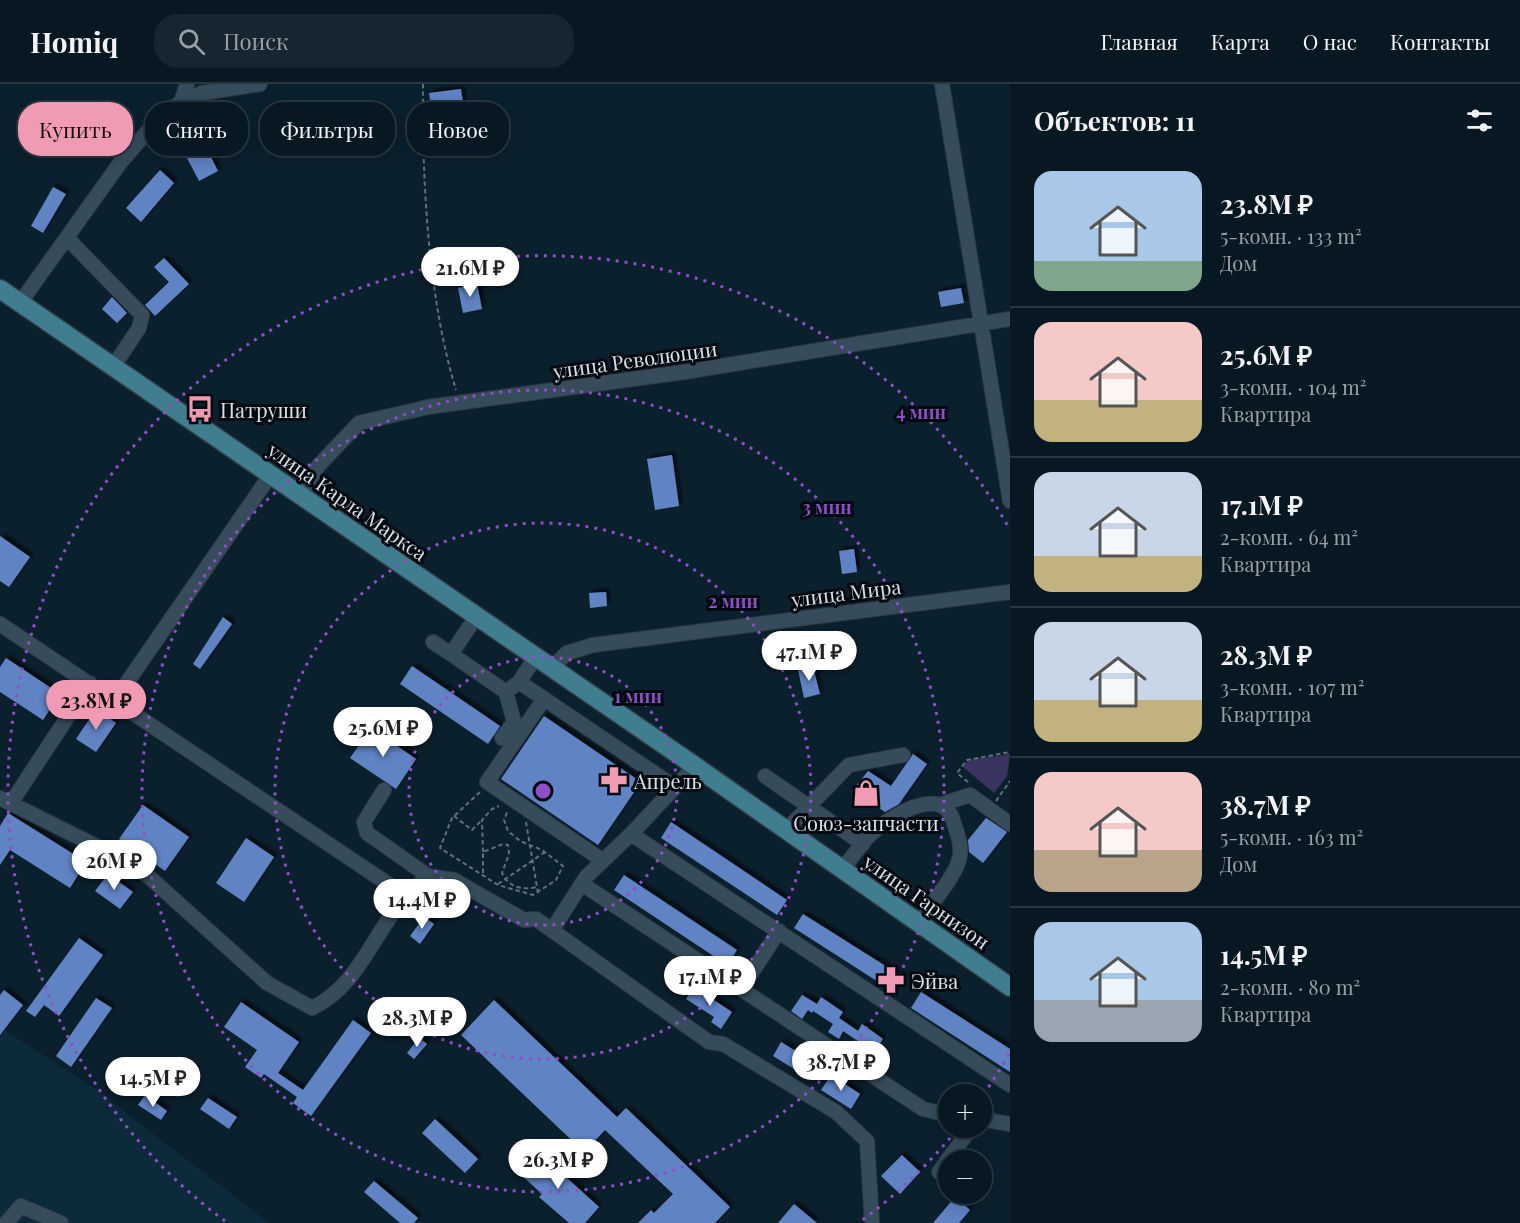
<!DOCTYPE html>
<html lang="ru">
<head>
<meta charset="utf-8">
<style>
	body { margin:0; font-family:"Playfair Display",serif; background:#16252f; color:#f1f3f6; height:100vh; display:flex; flex-direction:column; font-size:22px; white-space:nowrap }
	* { box-sizing:border-box; margin:0 }
	p { font-size:20px; color:#98a0a5 }
	.icon { flex:none; width:33px; height:33px; fill:none; stroke:currentColor; stroke-width:2; stroke-linecap:round; stroke-linejoin:round }
	.map { position:relative; flex:1; overflow:hidden }
	.panel { display:flex; flex-direction:column; background:#081822; width:510px }
	.panel>* { flex:none }
	.banner { position:absolute; left:18px; top:18px; width:570px; height:54px; display:flex; gap:12px }
	.tools { position:absolute; left:938px; top:1000px; display:grid; gap:12px }
	.tools a { display:grid; place-items:center; width:54px; height:54px; border-radius:50%; background:#081822; box-shadow:0 3px 15px #0003,0 0 0 2px #293740; font-size:30px }
	.price { position:absolute; translate:-50% -51px; padding:0 14px; border-radius:21px; background:#fff; color:#222; font-size:20px; line-height:39px; filter:drop-shadow(0 2px 3px #0008) }
	.price::after { content:''; position:absolute; left:50%; top:36px; width:18px; height:14px; margin-left:-9px; background:inherit; clip-path:polygon(0 0,100% 0,50% 100%) }
	.price.on { background:#f19ab3; color:#111 }
	ul { padding:0; list-style:none }
	li { display:flex; align-items:center; gap:18px; height:150px; padding:0 24px }
	li+li { border-top:2px solid #293740 }
	li span { display:grid; place-items:center; flex:none; width:168px; height:120px; border-radius:18px; color:#555 }
	li>.icon { margin-inline-start:auto }
	span .icon { width:72px; height:72px; fill:#fffc; stroke-width:1 }
	li b { font-size:26px }
	h2 { display:flex; justify-content:space-between; align-items:center; height:72px; padding:0 24px; font-size:26px }
	.pill { padding:0 21px; border-radius:24px; background:#081822; box-shadow:0 3px 15px #0003,0 0 0 2px #293740; font-size:21px; line-height:54px }
	.pill.on { background:#f19ab3; color:#111 }
	header { display:flex; align-items:center; gap:36px; box-sizing:border-box; height:84px; padding:0 30px; background:#081822; border-bottom:2px solid #293740 }
	header strong { font-size:28px }
	nav { display:flex; gap:33px; margin-inline-start:auto; font-size:21px }
	.search { width:420px; height:54px; background:#16252f; display:flex; align-items:center; gap:15px; box-sizing:border-box; padding:0 21px; border-radius:24px; color:#98a0a5; font-size:22px }
	main { display:flex; flex:1; min-height:0 }
	.map>svg:first-child { display:block }
	.built { fill:#0d2a3b }
	.green { fill:#38335f }
	.building { fill:#6183c4; filter:url(#shadow) }
	.lines { fill:none; stroke-linecap:round; stroke-linejoin:round }
	.minor-casing { stroke:#2f3944; stroke-width:16 }
	.major-casing { stroke:#2f3944; stroke-width:21 }
	.path { stroke:#5e707b; stroke-width:2; stroke-dasharray:4.5 3; stroke-linecap:butt }
	.minor { stroke:#364c5b; stroke-width:14 }
	.major { stroke:#3f7d8f; stroke-width:18 }
	.ring { fill:none; stroke:#8d50c8; stroke-width:3; stroke-dasharray:3 6 }
	.labels { text-anchor:middle; dominant-baseline:central; stroke-width:6; stroke-linejoin:round; paint-order:stroke }
	.street-label { font-size:20px; fill:#d4e1ea; stroke:#03090e }
	.poi-label { font-size:20px; fill:#d4e1ea; stroke:#03090e; text-anchor:start }
	.centre { fill:#8d50c8; stroke:#03090e; stroke-width:3 }
	.ring-label { font-size:18px; text-anchor:middle; font-weight:bold; fill:#8d50c8; stroke:#03090e; stroke-width:6; stroke-linejoin:round; paint-order:stroke }
</style>
</head>
<body>
<header>
<strong>Homiq</strong>
<div class="search"><svg class="icon" aria-label="search" viewBox="0 0 24 24"><circle cx="10" cy="10" r="6"/><path d="M15 15l6 6"/></svg>Поиск</div>
<nav><a>Главная</a><a>Карта</a><a>О нас</a><a>Контакты</a></nav>
</header>
<main>
<div class="map">
<svg width="1010" height="1139" viewBox="0 0 1010 1139">
	<defs>
		<filter id="shadow"><feDropShadow dx="3.5" dy="-3.5" stdDeviation="1.5" flood-color="#0009"/></filter>
	</defs>
	<rect width="100%" height="100%" fill="#0b202d"/>
	<path class="built" d="M 0,943 L 95,1005 L 269,1139 L 0,1139 Z"/>
	<path class="green" d="M 1010,670 L 1007,692 L 994,709 L 963,683 L 968,676 Z"/>
	<path class="building" d="M 461,5 L 464,26 L 443,29 L 444,34 L 433,36 L 429,9 Z
		M 205,61 L 218,87 L 199,97 L 186,72 Z
		M 160,86 L 174,99 L 141,138 L 126,124 Z
		M 53,103 L 66,110 L 43,149 L 31,142 Z
		M 164,174 L 189,200 L 155,232 L 145,221 L 169,198 L 154,183 Z
		M 477,200 L 482,225 L 463,229 L 458,204 Z
		M 961,204 L 964,219 L 941,223 L 938,208 Z
		M 112,213 L 127,229 L 117,239 L 102,225 Z
		M 672,371 L 679,422 L 655,426 L 647,375 Z
		M 0,452 L 30,473 L 9,503 L 0,497 Z
		M 854,465 L 857,488 L 842,490 L 839,467 Z
		M 606,508 L 607,522 L 590,524 L 589,509 Z
		M 223,533 L 232,540 L 200,585 L 193,580 Z
		M 6,574 L 60,610 L 43,636 L 0,608 L 0,583 Z
		M 412,582 L 500,642 L 488,660 L 400,600 Z
		M 813,583 L 820,610 L 804,614 L 798,586 Z
		M 96,625 L 116,639 L 96,668 L 76,655 Z
		M 544,632 L 641,698 L 598,761 L 501,695 Z
		M 371,644 L 416,675 L 396,705 L 350,674 Z
		M 913,670 L 927,680 L 899,720 L 885,728 L 853,706 L 868,687 L 891,702 Z
		M 143,721 L 189,753 L 165,787 L 119,755 Z
		M 8,729 L 86,778 L 70,804 L 10,766 L 0,781 L 0,742 Z
		M 986,734 L 1007,748 L 983,779 L 969,768 L 968,756 Z
		M 671,738 L 787,816 L 777,831 L 661,754 Z
		M 246,754 L 274,773 L 244,818 L 216,799 Z
		M 108,790 L 133,808 L 120,825 L 95,807 Z
		M 624,791 L 737,866 L 727,881 L 614,806 Z
		M 803,830 L 903,893 L 894,908 L 794,844 Z
		M 424,833 L 434,840 L 420,860 L 410,852 Z
		M 79,854 L 103,871 L 59,932 L 44,921 L 35,933 L 26,927 Z
		M 694,903 L 732,928 L 721,945 L 711,938 L 714,933 L 686,915 Z
		M 4,906 L 23,921 L 0,951 L 0,911 Z
		M 921,908 L 1010,965 L 1010,988 L 911,924 Z
		M 802,911 L 817,920 L 821,913 L 843,928 L 839,934 L 858,947 L 862,940 L 883,955 L 874,968 L 843,947 L 839,955 L 828,948 L 833,940 L 813,927 L 812,929 L 808,926 L 802,935 L 791,927 Z
		M 96,914 L 112,924 L 71,983 L 56,972 Z
		M 494,916 L 617,1033 L 626,1024 L 730,1123 L 715,1139 L 638,1139 L 651,1126 L 654,1129 L 673,1110 L 605,1046 L 584,1068 L 461,951 Z
		M 241,918 L 299,958 L 278,989 L 303,1006 L 353,936 L 371,949 L 311,1032 L 293,1019 L 297,1013 L 264,990 L 261,994 L 245,983 L 257,966 L 224,943 Z
		M 419,954 L 427,960 L 414,975 L 407,969 Z
		M 781,958 L 807,974 L 799,988 L 773,972 Z
		M 160,983 L 186,1001 L 178,1013 L 152,995 Z
		M 831,991 L 860,1010 L 851,1025 L 821,1006 Z
		M 145,1011 L 167,1027 L 161,1036 L 138,1021 Z
		M 208,1014 L 237,1033 L 229,1045 L 200,1025 Z
		M 435,1035 L 478,1075 L 465,1089 L 422,1049 Z
		M 536,1066 L 599,1123 L 585,1139 L 569,1139 L 539,1113 L 542,1110 L 517,1087 Z
		M 902,1071 L 920,1088 L 900,1110 L 881,1092 Z
		M 374,1097 L 418,1134 L 414,1139 L 400,1139 L 364,1108 Z
		M 955,1113 L 970,1126 L 959,1139 L 933,1139 Z
		M 794,1120 L 817,1139 L 778,1139 Z"/>
	<g class="lines">
		<defs>
			<path id="minor" d="M 942,0 L 1010,417
				M 181,18 L 187,0
				M 67,154 L 142,231 L 139,244 L 113,283
				M 20,219 L 120,79 L 161,32 L 181,18 L 202,9 L 260,0
				M 300,411 L 319,381 L 359,339 L 428,323 L 684,288 L 1010,235
				M 476,533 L 451,570 L 506,608 L 519,598
				M 0,540 L 406,812
				M 433,558 L 451,570
				M 535,574 L 519,598 L 675,703
				M 551,585 L 567,569 L 593,561 L 1010,508
				M 544,615 L 487,698 L 602,776
				M 115,616 L 271,390
				M 502,654 L 514,638 L 506,608
				M 695,682 L 631,750 L 1010,1001
				M 765,692 L 863,760
				M 384,706 L 364,738 L 367,749 L 428,792
				M 0,714 L 138,783 L 267,899 L 312,924 C 359,902 374,847 407,811 C 413,804 421,798 428,792 L 454,796 L 524,836 L 536,835 L 709,958 L 723,960 L 836,1028 L 867,1057 L 872,1139
				M 11,719 L 90,599
				M 939,721 L 970,711 L 1010,740
				M 786,746 L 849,681 L 903,671
				M 842,785 C 851,775 859,763 868,753 C 884,736 941,698 953,736 C 957,750 963,762 959,776 C 954,794 930,822 918,838
				M 582,800 L 741,905 L 779,847
				M 552,846 L 586,793 L 631,750
				M 741,905 L 923,1025 L 948,1031
				M 981,1035 L 1010,1040
				M 939,1088 L 971,1044
				M 6,1139 L 21,1122 L 61,1139"/>
			<path id="major" d="M 0,205 L 695,682 L 1010,903"/>
		</defs>
		<use href="#minor" class="minor-casing"/>
		<use href="#major" class="major-casing"/>
		<path class="path" d="M 423,0 C 422,97 428,214 456,306
			M 968,698 L 957,689 L 967,676 L 1010,668
			M 480,708 L 452,734 L 440,764 L 498,801 L 533,811 L 556,796 L 563,782 L 542,766 L 520,757 L 508,747 L 504,736 L 508,726
			M 996,717 L 1010,697
			M 454,732 L 472,746 L 482,736
			M 526,738 L 538,809
			M 483,768 L 482,736 L 492,725 L 499,722
			M 483,789 L 483,768 L 503,760 L 508,761 L 509,770 L 502,789 C 509,804 522,806 537,803
			M 498,800 L 545,768"/>
		<use href="#minor" class="minor"/>
		<use href="#major" class="major"/>
	</g>
	<g class="ring">
		<circle cx="543" cy="707" r="134"/>
		<circle cx="543" cy="707" r="268"/>
		<circle cx="543" cy="707" r="401"/>
		<path d="M1009 970A535 535 0 0 1 981 1014M956 1047A535 535 0 0 1 861 1137M225 1137A535 535 0 1 1 1009 444"/>
	</g>
	<defs>
		<symbol id="bus-bare" viewBox="-9 -9 18 18"><path d="M-5-6H5V4H4V6H2V4H-2V6H-4V4H-5ZM-3.5-4V0h7V-4ZM-3.5 1.2v1.5H-2V1.2ZM2 1.2v1.5H3.5V1.2Z" fill="#f19ab3" stroke="#03090e" stroke-width="2.5" paint-order="stroke"/></symbol>
		<symbol id="pharmacy-bare" viewBox="-9 -9 18 18"><path d="M-2-6h4v4h4v4h-4v4h-4v-4h-4v-4h4Z" fill="#f19ab3" stroke="#03090e" stroke-width="2.5" paint-order="stroke"/></symbol>
		<symbol id="shop-bare" viewBox="-9 -9 18 18"><path d="M-5-2.5h2.3a2.7 3.5 0 0 1 5.4 0H5L5.5 6h-11ZM-1.5-2.5h3a1.5 2.3 0 0 0-3 0Z" fill="#f19ab3" stroke="#03090e" stroke-width="2.5" paint-order="stroke"/></symbol>
	</defs>
	<g fill-rule="evenodd">
		<use href="#bus-bare" x="181" y="306" width="38" height="38"/>
		<use href="#pharmacy-bare" x="595" y="677" width="38" height="38"/>
		<use href="#shop-bare" x="847" y="690" width="38" height="38"/>
		<use href="#pharmacy-bare" x="872" y="877" width="38" height="38"/>
	</g>
	<g class="labels">
		<g class="street-label">
			<text transform="translate(635 275) rotate(-8)">улица Революции</text>
			<text transform="translate(348 417) rotate(35)">улица Карла Маркса</text>
			<text transform="translate(846 508) rotate(-7)">улица Мира</text>
			<text transform="translate(927 817) rotate(35)">улица Гарнизон</text>
		</g>
		<g class="poi-label">
			<text x="220" y="325">Патруши</text>
			<text x="634" y="696">Апрель</text>
			<text x="866" y="738" text-anchor="middle">Союз-запчасти</text>
			<text x="911" y="896">Эйва</text>
		</g>
	</g>
	<circle cx="543" cy="707" r="9" class="centre"/>
	<g class="ring-label">
		<text x="921" y="335">4 мин</text>
		<text x="827" y="430">3 мин</text>
		<text x="733" y="524">2 мин</text>
		<text x="638" y="619">1 мин</text>
	</g>
</svg>
<div class="tools">
<a>+</a>
<a>−</a>
</div>
<b class="price" style="left:470px;top:214px">21.6M ₽</b>
<b class="price" style="left:809px;top:598px">47.1M ₽</b>
<b class="price on" style="left:96px;top:647px">23.8M ₽</b>
<b class="price" style="left:383px;top:674px">25.6M ₽</b>
<b class="price" style="left:114px;top:807px">26M ₽</b>
<b class="price" style="left:422px;top:846px">14.4M ₽</b>
<b class="price" style="left:710px;top:923px">17.1M ₽</b>
<b class="price" style="left:417px;top:964px">28.3M ₽</b>
<b class="price" style="left:841px;top:1008px">38.7M ₽</b>
<b class="price" style="left:153px;top:1024px">14.5M ₽</b>
<b class="price" style="left:558px;top:1106px">26.3M ₽</b>
<div class="banner">
<a class="pill on">Купить</a>
<a class="pill">Снять</a>
<a class="pill">Фильтры</a>
<a class="pill">Новое</a>
</div>
</div>
<section class="panel">
<h2>Объектов: 11<svg class="icon" aria-label="filters" viewBox="0 0 24 24"><path d="M4 7h16M4 17h16"/><circle cx="9" cy="7" r="2"/><circle cx="15" cy="17" r="2"/></svg></h2>
<ul>
<li><span style="background:linear-gradient(#a9c7e8 75%,#7fa58c 0)"><svg class="icon" aria-label="home" viewBox="0 0 24 24"><path d="M3 11l9-7 9 7M6 9v11h12V9"/></svg></span><div><b>23.8M ₽</b><p>5-комн. · 133 m²</p><p>Дом</p></div></li>
<li><span style="background:linear-gradient(#f6c9c9 65%,#c2b280 0)"><svg class="icon" aria-label="home" viewBox="0 0 24 24"><path d="M3 11l9-7 9 7M6 9v11h12V9"/></svg></span><div><b>25.6M ₽</b><p>3-комн. · 104 m²</p><p>Квартира</p></div></li>
<li><span style="background:linear-gradient(#c9d6e8 70%,#c2b280 0)"><svg class="icon" aria-label="home" viewBox="0 0 24 24"><path d="M3 11l9-7 9 7M6 9v11h12V9"/></svg></span><div><b>17.1M ₽</b><p>2-комн. · 64 m²</p><p>Квартира</p></div></li>
<li><span style="background:linear-gradient(#c9d6e8 65%,#c2b280 0)"><svg class="icon" aria-label="home" viewBox="0 0 24 24"><path d="M3 11l9-7 9 7M6 9v11h12V9"/></svg></span><div><b>28.3M ₽</b><p>3-комн. · 107 m²</p><p>Квартира</p></div></li>
<li><span style="background:linear-gradient(#f6c9c9 65%,#b9a48a 0)"><svg class="icon" aria-label="home" viewBox="0 0 24 24"><path d="M3 11l9-7 9 7M6 9v11h12V9"/></svg></span><div><b>38.7M ₽</b><p>5-комн. · 163 m²</p><p>Дом</p></div></li>
<li><span style="background:linear-gradient(#a9c7e8 65%,#9aa5b1 0)"><svg class="icon" aria-label="home" viewBox="0 0 24 24"><path d="M3 11l9-7 9 7M6 9v11h12V9"/></svg></span><div><b>14.5M ₽</b><p>2-комн. · 80 m²</p><p>Квартира</p></div></li>
</ul>
</section>
</main>
</body>
</html>
